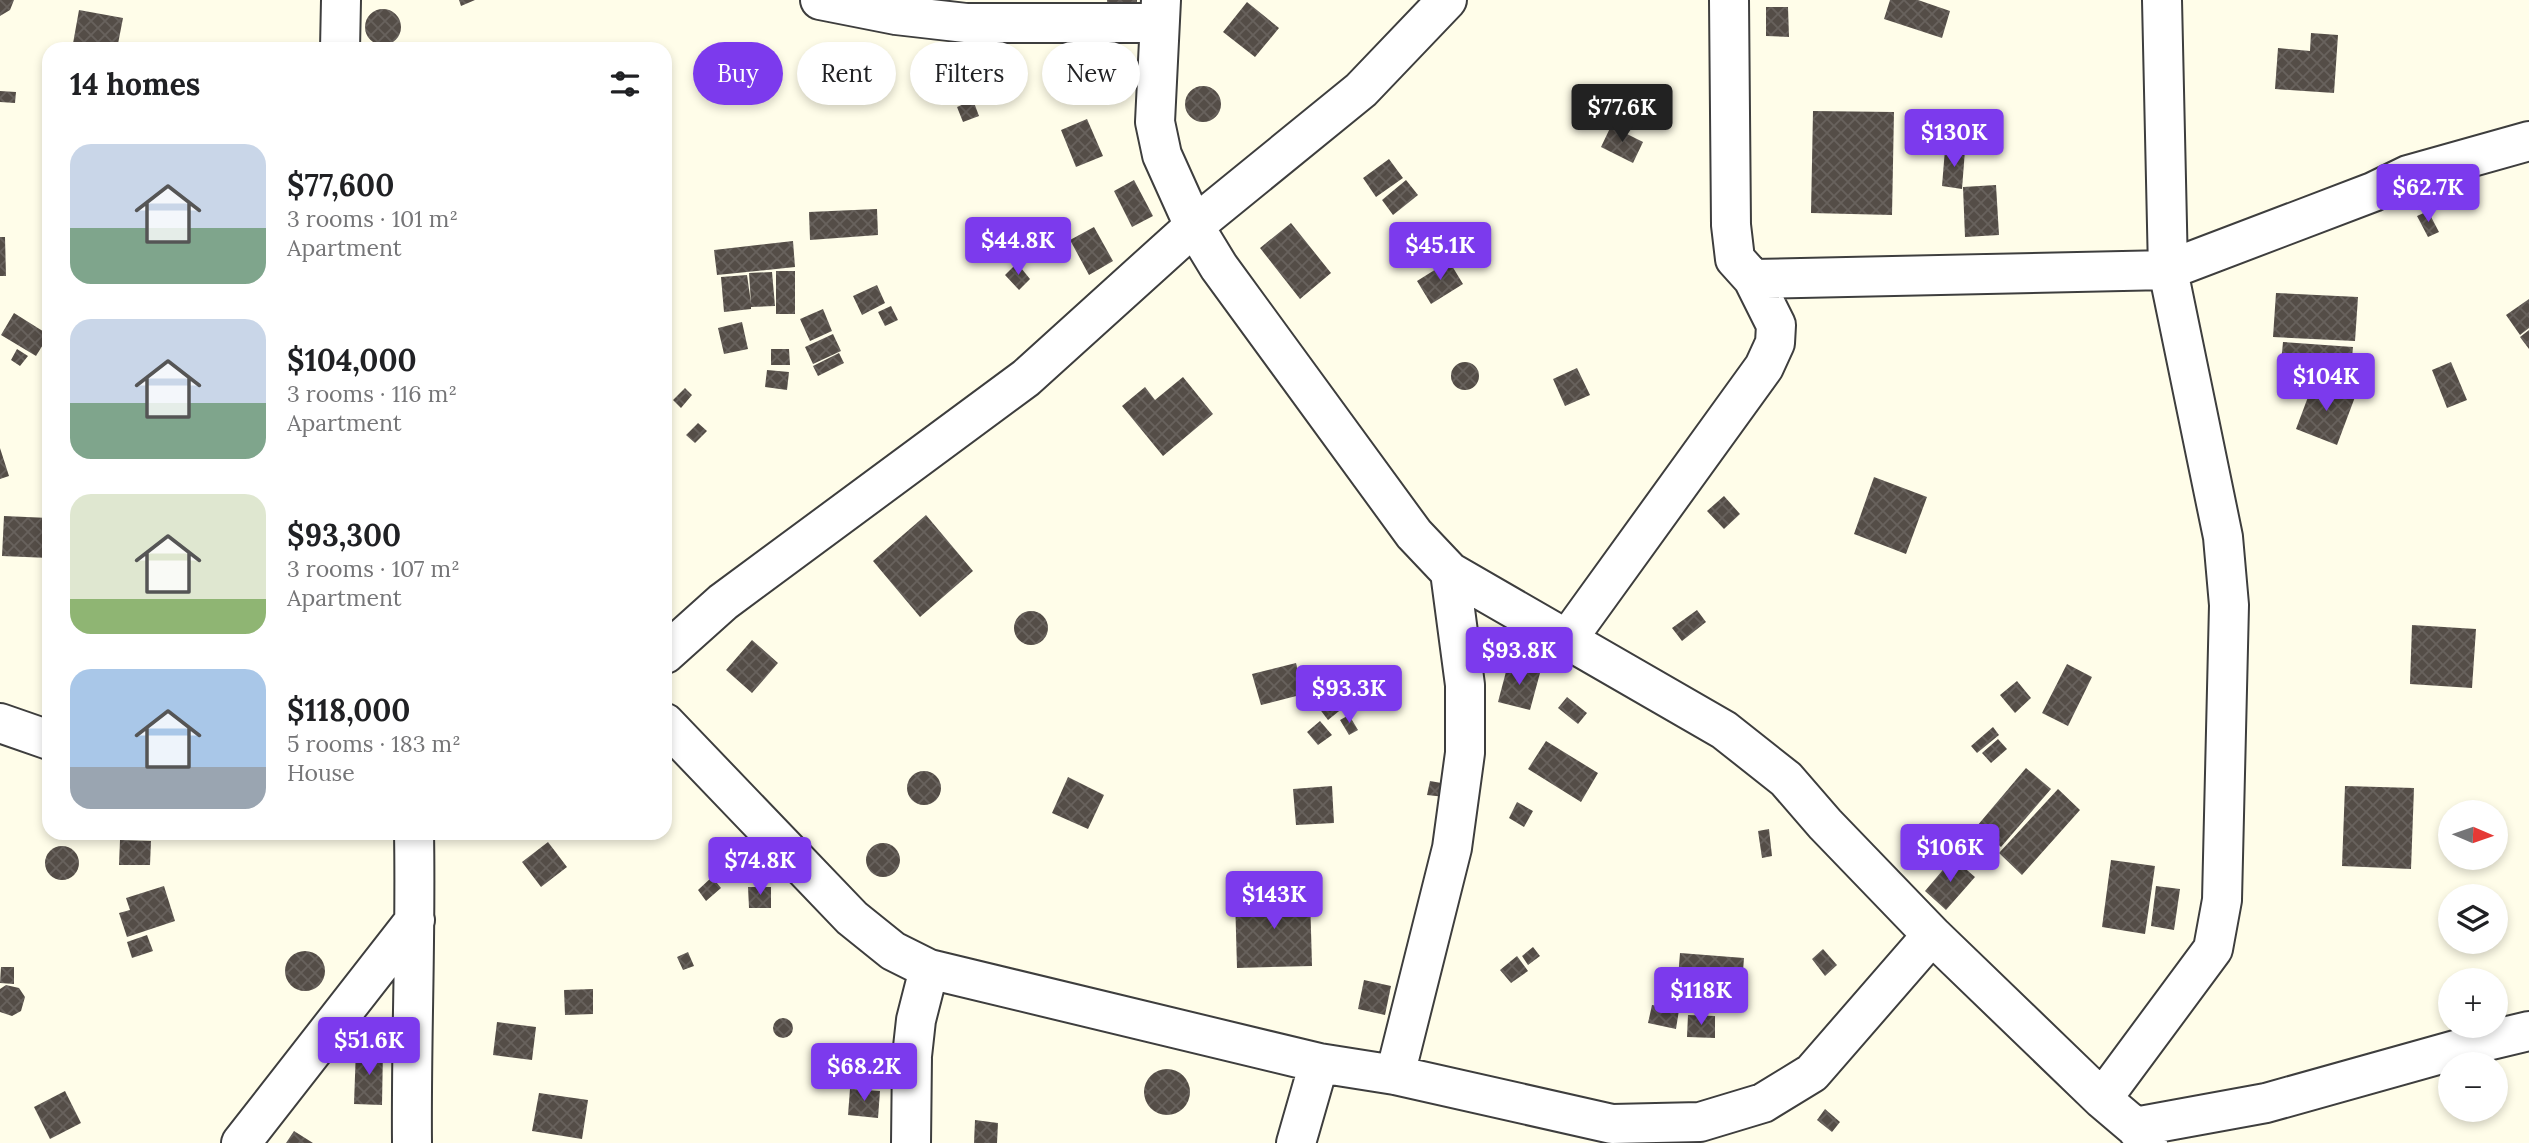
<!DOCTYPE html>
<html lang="en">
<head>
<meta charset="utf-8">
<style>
	body { margin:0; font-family:Lora,serif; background:#f2f2f2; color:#202124; height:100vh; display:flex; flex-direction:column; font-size:26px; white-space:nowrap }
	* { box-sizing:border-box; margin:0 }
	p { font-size:23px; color:#757577 }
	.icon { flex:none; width:38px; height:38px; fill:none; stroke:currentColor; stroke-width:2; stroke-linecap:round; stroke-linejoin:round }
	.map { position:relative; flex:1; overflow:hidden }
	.side { position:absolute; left:42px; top:42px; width:630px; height:798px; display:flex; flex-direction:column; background:#fff; border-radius:21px; box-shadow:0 4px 10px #0003 }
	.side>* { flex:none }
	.guide { position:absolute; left:693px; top:42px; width:665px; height:63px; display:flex; gap:14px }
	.needle { width:46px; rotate:92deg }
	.tools { position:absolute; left:2438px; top:800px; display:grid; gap:14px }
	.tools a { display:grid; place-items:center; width:70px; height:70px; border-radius:50%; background:#fff; box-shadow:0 4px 10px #0003; font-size:35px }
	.price { position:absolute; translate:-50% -60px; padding:0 16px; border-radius:7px; background:#7c3aed; color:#fff; font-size:23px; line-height:46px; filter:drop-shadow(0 2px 4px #0008) }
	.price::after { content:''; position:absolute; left:50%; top:42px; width:21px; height:16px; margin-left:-10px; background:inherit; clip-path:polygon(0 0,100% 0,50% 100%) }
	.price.on { background:#222; color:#fff }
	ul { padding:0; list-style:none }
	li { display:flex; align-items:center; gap:21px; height:175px; padding:0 28px }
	li span { display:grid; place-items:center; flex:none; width:196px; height:140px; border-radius:21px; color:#555 }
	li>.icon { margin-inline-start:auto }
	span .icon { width:84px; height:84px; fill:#fffc; stroke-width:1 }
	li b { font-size:30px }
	h2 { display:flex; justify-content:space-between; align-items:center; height:84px; padding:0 28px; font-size:30px }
	.tag { padding:0 24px; border-radius:32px; background:#fff; box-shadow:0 4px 10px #0003; font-size:24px; line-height:63px }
	.tag.on { background:#7c3aed; color:#fff }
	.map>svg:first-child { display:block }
	.building { fill:url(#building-cross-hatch) }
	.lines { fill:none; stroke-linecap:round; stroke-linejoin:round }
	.street-casing { stroke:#3e3e3e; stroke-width:42 }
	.street { stroke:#fff; stroke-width:38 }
</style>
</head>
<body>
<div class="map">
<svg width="2529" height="1143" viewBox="0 0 2529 1143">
	<defs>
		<pattern id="building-cross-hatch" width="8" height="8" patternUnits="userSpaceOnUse" patternTransform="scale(1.75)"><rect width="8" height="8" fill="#544d47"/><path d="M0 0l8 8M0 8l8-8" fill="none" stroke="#68625d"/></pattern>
	</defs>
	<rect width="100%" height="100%" fill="#fffde9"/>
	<path class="building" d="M 0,0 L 14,0 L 10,10 L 0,16 Z
		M 459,0 L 475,0 L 461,6 Z
		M 1107,0 L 1137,0 L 1137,11 L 1108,12 Z
		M 1890,0 L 1918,0 L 1950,11 L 1942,38 L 1884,19 Z
		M 1247,2 L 1279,28 L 1255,57 L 1223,32 Z
		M 1766,7 L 1788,7 L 1789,37 L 1766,36 Z
		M365 27a18 18 0 1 1 36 0a18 18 0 1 1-36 0Z
		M 79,10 L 123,18 L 117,49 L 72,49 Z
		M 2311,33 L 2338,35 L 2334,93 L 2275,89 L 2278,48 L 2310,51 Z
		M 995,75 L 998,87 L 986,91 L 983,79 Z
		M1185 104a18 18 0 1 1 36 0a18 18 0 1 1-36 0Z
		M 0,91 L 16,92 L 15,103 L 0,102 Z
		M 973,100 L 979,116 L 963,122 L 957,107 Z
		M 1813,111 L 1894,112 L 1892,215 L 1811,213 Z
		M 1087,119 L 1103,156 L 1076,167 L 1061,130 Z
		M 1611,126 L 1643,142 L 1633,163 L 1601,147 Z
		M 1945,149 L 1965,150 L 1962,189 L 1942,186 Z
		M 1389,159 L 1403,178 L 1376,197 L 1363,178 Z
		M 1134,180 L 1153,216 L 1132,227 L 1114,191 Z
		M 1406,180 L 1418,195 L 1393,215 L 1382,200 Z
		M 1996,185 L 1999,235 L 1965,237 L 1963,187 Z
		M 877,209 L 878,235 L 810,240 L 809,212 Z
		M 2428,211 L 2439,232 L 2428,237 L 2417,216 Z
		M 1291,223 L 1331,273 L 1300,299 L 1260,248 Z
		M 1094,227 L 1113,261 L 1089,275 L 1070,240 Z
		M 1434,230 L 1447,250 L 1420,268 L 1407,248 Z
		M 0,237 L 5,237 L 6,276 L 0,276 Z
		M 793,241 L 795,267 L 717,275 L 714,250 Z
		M 1449,261 L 1463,284 L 1431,304 L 1417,281 Z
		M 1017,263 L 1030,279 L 1019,290 L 1005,275 Z
		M 776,271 L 795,271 L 795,314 L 776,314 Z
		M 772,272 L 775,306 L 751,307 L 751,309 L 724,312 L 721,277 L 747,275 L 751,303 L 749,273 Z
		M 877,285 L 885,303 L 862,315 L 853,296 Z
		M 2276,293 L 2358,297 L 2355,341 L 2273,337 Z
		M 2529,299 L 2529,328 L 2520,335 L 2506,315 Z
		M 891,306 L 898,320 L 885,326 L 878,312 Z
		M 823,309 L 832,331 L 810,341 L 800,319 Z
		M 14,313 L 49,335 L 36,356 L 1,335 Z
		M 742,322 L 748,349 L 724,354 L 718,328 Z
		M 2529,330 L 2529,349 L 2520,337 Z
		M 833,334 L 841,351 L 813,364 L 805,347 Z
		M 2283,342 L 2353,347 L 2350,380 L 2280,374 Z
		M 17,349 L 28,356 L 20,366 L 11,360 Z
		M 771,349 L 789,349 L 790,365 L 771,365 Z
		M 839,353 L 844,363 L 818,376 L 813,366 Z
		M 2451,362 L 2467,400 L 2447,408 L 2432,370 Z
		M1451 376a14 14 0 1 1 28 0a14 14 0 1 1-28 0Z
		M 1577,368 L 1590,395 L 1565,406 L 1553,379 Z
		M 767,370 L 789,372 L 787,390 L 765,387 Z
		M 1183,377 L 1213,414 L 1163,456 L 1122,406 L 1145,387 L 1155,400 Z
		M 2314,381 L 2355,397 L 2337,445 L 2296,429 Z
		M 685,388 L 692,395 L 681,408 L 673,400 Z
		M 698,423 L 707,431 L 695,443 L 686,435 Z
		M 0,448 L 9,476 L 0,479 Z
		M 1874,477 L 1927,497 L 1906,554 L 1854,534 Z
		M 1724,496 L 1740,514 L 1724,529 L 1707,511 Z
		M 926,515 L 973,571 L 920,617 L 873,561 Z
		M 4,516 L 49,518 L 49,558 L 2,556 Z
		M 1697,610 L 1706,622 L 1682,641 L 1672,628 Z
		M1014 628a17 17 0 1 1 34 0a17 17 0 1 1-34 0Z
		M 2412,625 L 2476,629 L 2472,688 L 2410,684 Z
		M 752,640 L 778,663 L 752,693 L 726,670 Z
		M 1296,663 L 1304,694 L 1261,705 L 1252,674 Z
		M 1508,664 L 1540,673 L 1530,710 L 1498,702 Z
		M 2067,664 L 2092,677 L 2068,726 L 2042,713 Z
		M 1339,679 L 1354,699 L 1328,720 L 1312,699 Z
		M 2017,681 L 2031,698 L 2015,713 L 2000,695 Z
		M 1567,697 L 1587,713 L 1578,724 L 1558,708 Z
		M 1349,715 L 1358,730 L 1349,735 L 1340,720 Z
		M 1320,721 L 1332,735 L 1318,745 L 1307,732 Z
		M 1993,727 L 1999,735 L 1977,753 L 1971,746 Z
		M 1998,739 L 2007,749 L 1991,763 L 1982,753 Z
		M 1546,741 L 1598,773 L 1581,802 L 1528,769 Z
		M 2026,768 L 2051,789 L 2001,847 L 1977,826 Z
		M907 788a17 17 0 1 1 34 0a17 17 0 1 1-34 0Z
		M 1068,777 L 1104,795 L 1088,829 L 1052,813 Z
		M 1430,781 L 1447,784 L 1445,797 L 1427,795 Z
		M 1332,786 L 1334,823 L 1296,825 L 1293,789 Z
		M 2345,786 L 2414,788 L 2411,869 L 2342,866 Z
		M 2058,789 L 2080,810 L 2022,875 L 1999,853 Z
		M 1517,802 L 1533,811 L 1524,827 L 1509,818 Z
		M 1769,829 L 1772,856 L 1762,858 L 1758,831 Z
		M 120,840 L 151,841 L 150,865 L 119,865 Z
		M 548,842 L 567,867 L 541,887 L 522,862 Z
		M866 860a17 17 0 1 1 34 0a17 17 0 1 1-34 0Z
		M45 863a17 17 0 1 1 34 0a17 17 0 1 1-34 0Z
		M 737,857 L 752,874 L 742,883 L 727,865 Z
		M 1953,858 L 1975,877 L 1946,910 L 1925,891 Z
		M 2111,860 L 2155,866 L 2145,934 L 2102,927 Z
		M 712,877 L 721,888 L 706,901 L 698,890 Z
		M 164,886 L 175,921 L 127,937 L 119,913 L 130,910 L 126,898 Z
		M 2156,886 L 2180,889 L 2174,930 L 2151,926 Z
		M 748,887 L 771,887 L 771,908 L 749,908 Z
		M 1310,895 L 1312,966 L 1237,968 L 1235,897 Z
		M 147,935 L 153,951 L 132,958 L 127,942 Z
		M 1533,947 L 1540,956 L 1528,965 L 1522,956 Z
		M 1823,949 L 1837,965 L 1825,976 L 1812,959 Z
		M285 971a20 20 0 1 1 40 0a20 20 0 1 1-40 0Z
		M 688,952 L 694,966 L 683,970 L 677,957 Z
		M 1680,953 L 1744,958 L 1740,1010 L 1676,1004 Z
		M 1517,956 L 1528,971 L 1511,983 L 1500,970 Z
		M 1,967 L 14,967 L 14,984 L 0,983 Z
		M 1660,969 L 1673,970 L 1671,1000 L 1657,998 Z
		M 1364,980 L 1391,986 L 1385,1015 L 1358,1009 Z
		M 6,985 L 19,988 L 25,997 L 21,1011 L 12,1016 L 0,1012 L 0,989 Z
		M 593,989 L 593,1014 L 565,1015 L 564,990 Z
		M 1652,1005 L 1679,1010 L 1676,1029 L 1648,1023 Z
		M 1688,1015 L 1715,1016 L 1715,1038 L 1687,1037 Z
		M773 1028a10 10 0 1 1 20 0a10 10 0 1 1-20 0Z
		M 497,1022 L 536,1027 L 532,1060 L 493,1055 Z
		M 356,1048 L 383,1049 L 382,1105 L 354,1104 Z
		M1144 1092a23 23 0 1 1 46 0a23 23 0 1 1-46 0Z
		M 850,1089 L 880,1091 L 878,1118 L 848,1115 Z
		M 65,1091 L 81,1123 L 50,1139 L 34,1107 Z
		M 539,1093 L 588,1100 L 582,1139 L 532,1131 Z
		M 1825,1109 L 1840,1122 L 1832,1132 L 1817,1120 Z
		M 975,1120 L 998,1123 L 997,1143 L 974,1143 Z
		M 294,1131 L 313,1143 L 286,1143 Z"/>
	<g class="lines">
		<defs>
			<path id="street" d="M 820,0 L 896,15 L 966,23 L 1159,23
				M 1161,0 L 1155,122 L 1162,155 L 1194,226 L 1219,267 L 1414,534 L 1450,572 L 1724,730 L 1786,779 L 1825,824 L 1932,935 L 2102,1099 L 2135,1127 L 2148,1143
				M 340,49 L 341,0
				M 1753,279 L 2168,270 L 2373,192 L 2408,175 L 2529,141
				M 1566,641 L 1764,367 L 1775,343 L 1776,325 L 1753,279 L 1735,259 L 1731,225 L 1729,0
				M 665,654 L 723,602 L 1026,378 L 1194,226 L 1361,90 L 1447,0
				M 0,723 L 49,740
				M 665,723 L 852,918 L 893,951 L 929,969 L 1319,1063 L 1395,1075 L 1612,1124 L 1700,1122 L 1763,1103 L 1812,1073 L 1932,935
				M 1395,1075 L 1452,848 L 1465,753 L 1465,685 L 1450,572
				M 2102,1099 L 2213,949 L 2222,900 L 2229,605 L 2223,537 L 2168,270 L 2162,0
				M 2135,1127 L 2266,1103 L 2491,1040 L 2529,1031
				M 241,1143 L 415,920
				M 412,1143 C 411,1040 416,936 414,833
				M 911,1143 L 912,1056 L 916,1020 L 929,969
				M 1296,1143 L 1319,1063"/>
		</defs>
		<use href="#street" class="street-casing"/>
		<use href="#street" class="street"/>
	</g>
</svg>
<div class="tools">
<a><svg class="needle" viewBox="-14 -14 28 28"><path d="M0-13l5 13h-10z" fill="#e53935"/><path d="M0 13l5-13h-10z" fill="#757577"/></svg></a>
<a><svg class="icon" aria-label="layers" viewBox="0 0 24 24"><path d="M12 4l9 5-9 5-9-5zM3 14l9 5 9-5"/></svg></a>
<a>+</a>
<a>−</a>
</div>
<b class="price on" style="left:1622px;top:144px">$77.6K</b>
<b class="price" style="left:1954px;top:169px">$130K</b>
<b class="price" style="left:2428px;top:224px">$62.7K</b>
<b class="price" style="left:1018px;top:277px">$44.8K</b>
<b class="price" style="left:1440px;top:282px">$45.1K</b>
<b class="price" style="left:2326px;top:413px">$104K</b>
<b class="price" style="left:1519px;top:687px">$93.8K</b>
<b class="price" style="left:1349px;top:725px">$93.3K</b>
<b class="price" style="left:1950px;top:884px">$106K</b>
<b class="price" style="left:760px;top:897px">$74.8K</b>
<b class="price" style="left:1274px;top:931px">$143K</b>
<b class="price" style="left:1701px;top:1027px">$118K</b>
<b class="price" style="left:369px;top:1077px">$51.6K</b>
<b class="price" style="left:864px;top:1103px">$68.2K</b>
<div class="guide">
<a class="tag on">Buy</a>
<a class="tag">Rent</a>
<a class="tag">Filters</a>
<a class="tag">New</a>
</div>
<section class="side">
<h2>14 homes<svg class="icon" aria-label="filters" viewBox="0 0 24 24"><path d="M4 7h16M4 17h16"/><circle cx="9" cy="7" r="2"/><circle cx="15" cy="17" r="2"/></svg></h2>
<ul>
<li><span style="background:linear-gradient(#c9d6e8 60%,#7fa58c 0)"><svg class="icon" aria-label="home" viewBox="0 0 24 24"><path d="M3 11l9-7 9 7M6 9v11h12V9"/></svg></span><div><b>$77,600</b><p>3 rooms · 101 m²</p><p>Apartment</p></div></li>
<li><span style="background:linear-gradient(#c9d6e8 60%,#7fa58c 0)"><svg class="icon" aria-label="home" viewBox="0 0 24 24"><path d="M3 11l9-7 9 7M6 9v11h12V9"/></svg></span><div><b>$104,000</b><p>3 rooms · 116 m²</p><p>Apartment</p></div></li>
<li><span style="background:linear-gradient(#dfe7d0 75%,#8fb573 0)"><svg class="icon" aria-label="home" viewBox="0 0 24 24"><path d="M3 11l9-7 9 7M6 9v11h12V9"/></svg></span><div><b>$93,300</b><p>3 rooms · 107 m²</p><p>Apartment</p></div></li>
<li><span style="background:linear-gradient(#a9c7e8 70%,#9aa5b1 0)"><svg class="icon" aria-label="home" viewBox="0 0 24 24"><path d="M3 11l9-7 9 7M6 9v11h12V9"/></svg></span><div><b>$118,000</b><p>5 rooms · 183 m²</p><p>House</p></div></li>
</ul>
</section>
</div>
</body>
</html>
